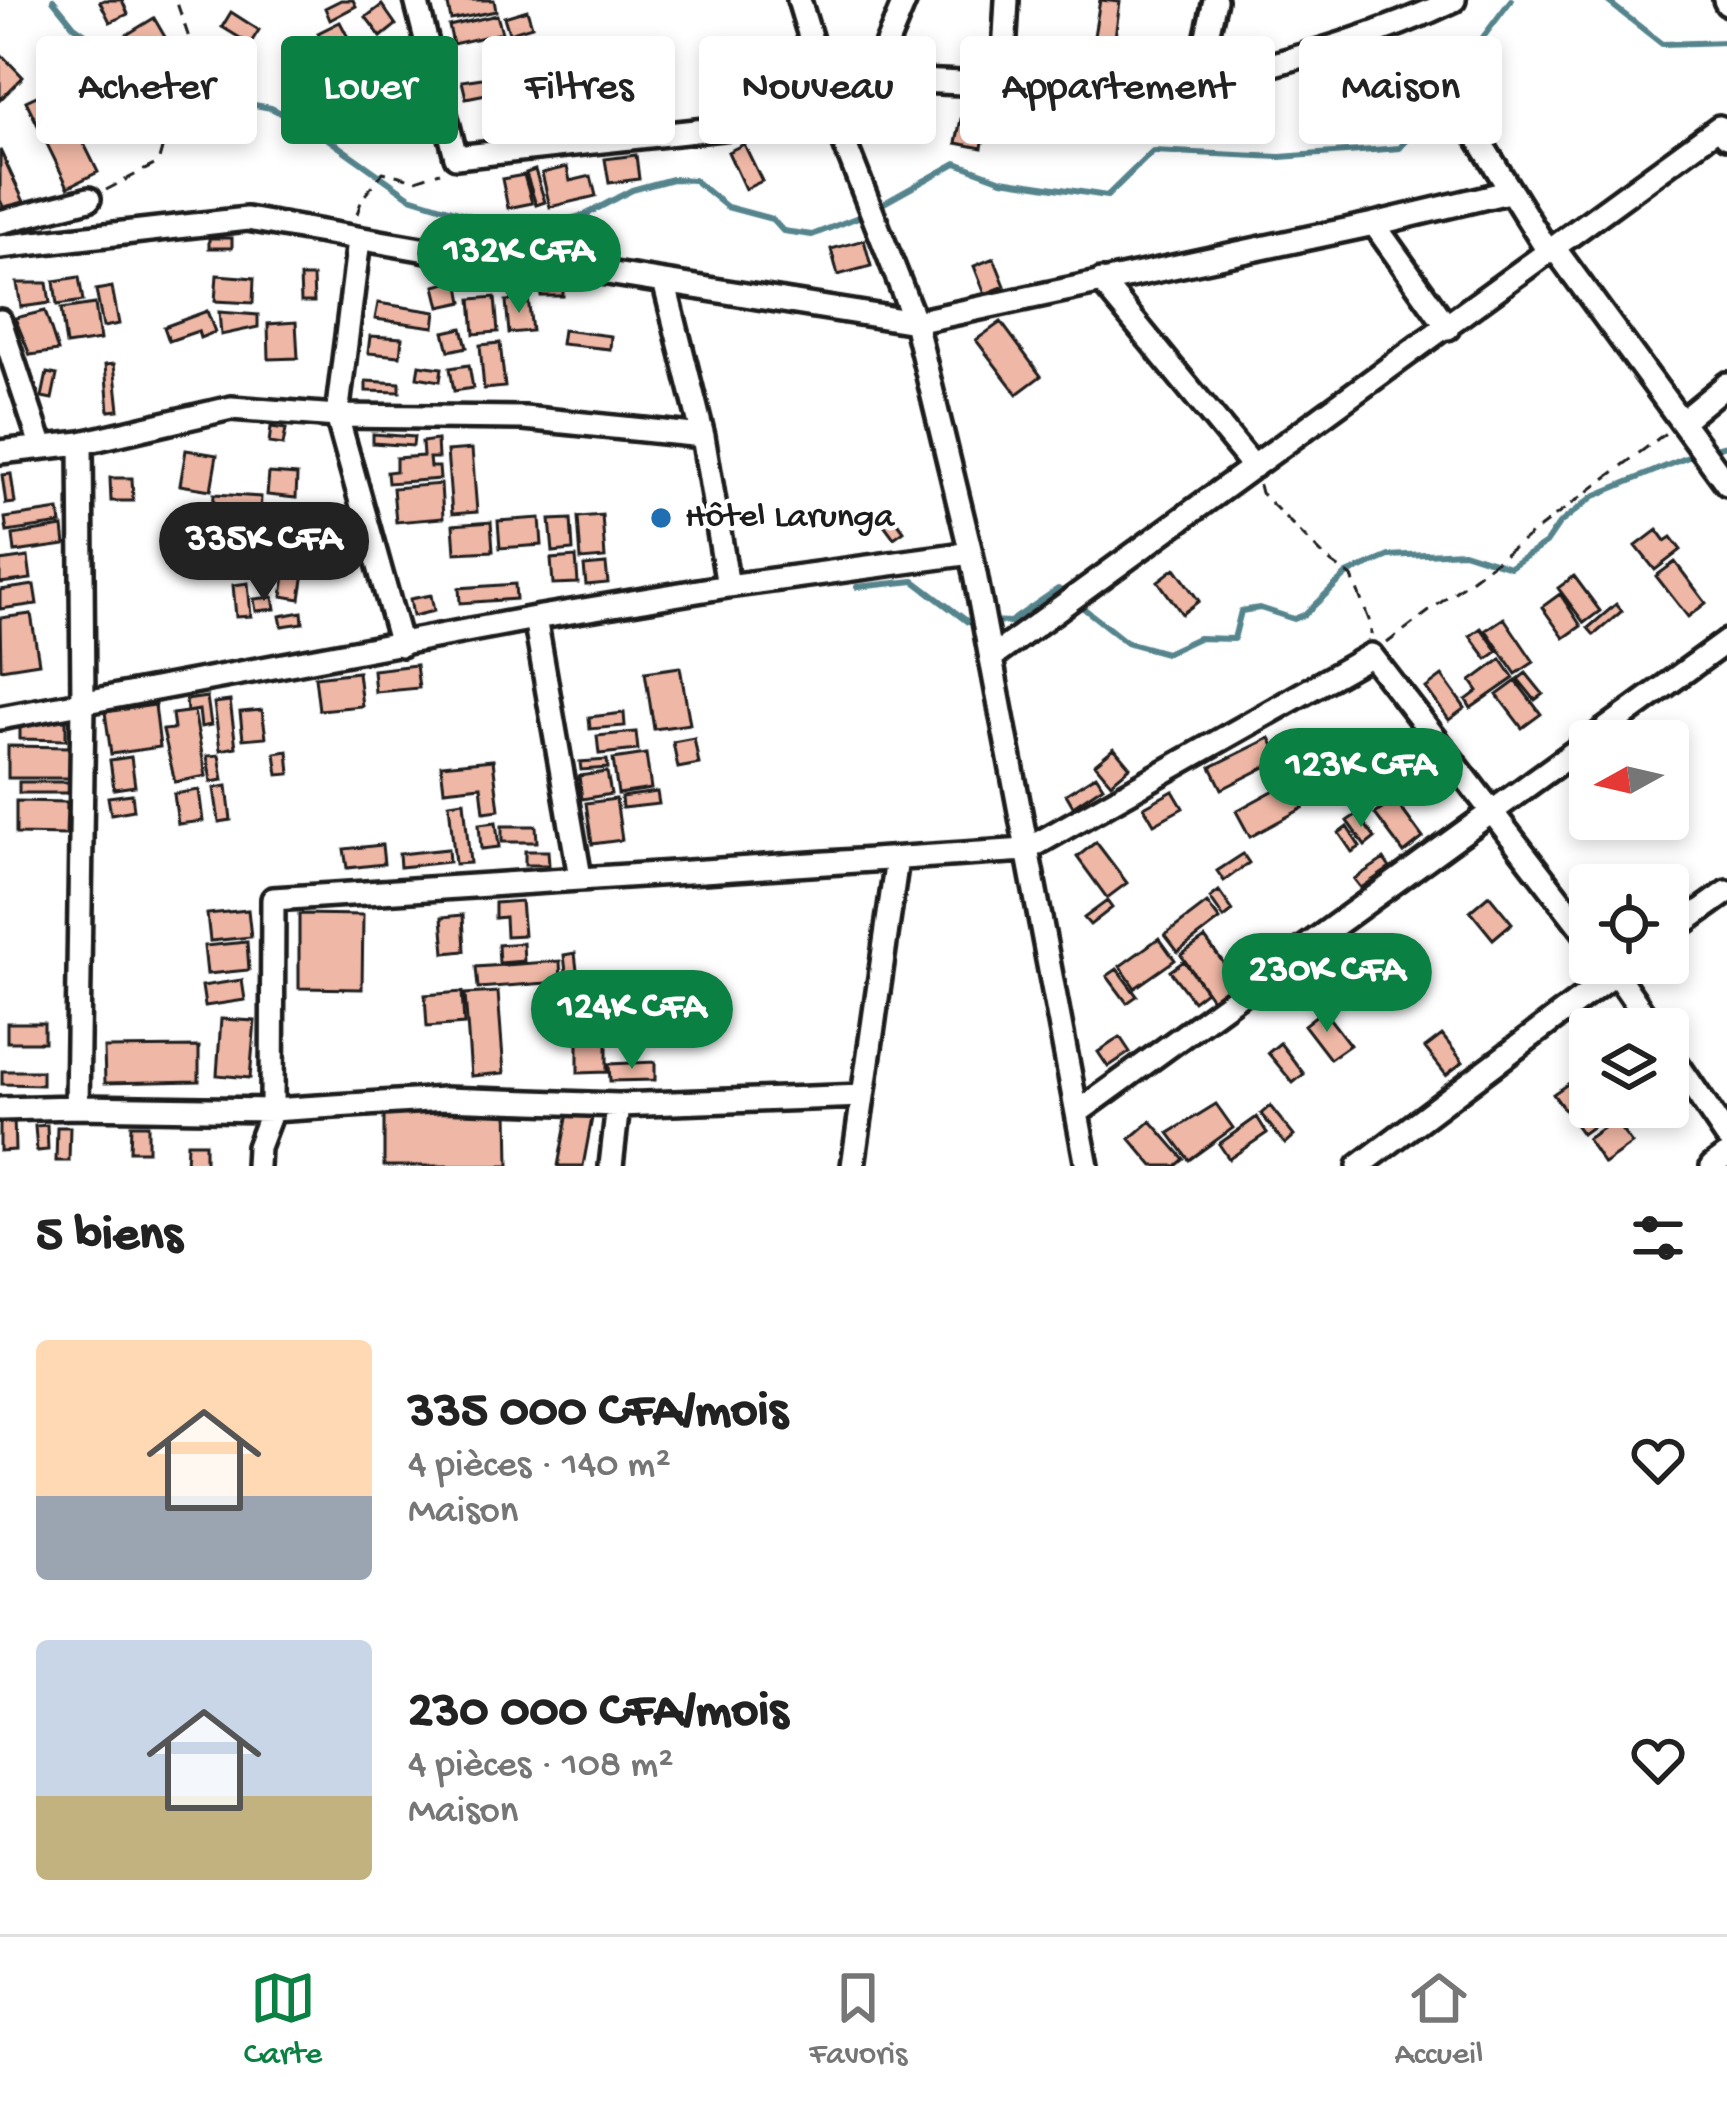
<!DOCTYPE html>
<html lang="fr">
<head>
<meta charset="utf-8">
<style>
	body { margin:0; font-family:"Gochi Hand",sans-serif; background:#f6f6f6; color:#222; height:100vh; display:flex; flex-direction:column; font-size:45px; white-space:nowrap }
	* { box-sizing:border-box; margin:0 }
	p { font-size:39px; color:#767676 }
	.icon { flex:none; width:66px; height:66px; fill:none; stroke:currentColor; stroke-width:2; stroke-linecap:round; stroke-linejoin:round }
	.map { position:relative; height:1166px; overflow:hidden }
	.side { display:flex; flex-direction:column; background:#fff; flex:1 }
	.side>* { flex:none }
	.top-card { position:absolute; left:36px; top:36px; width:1656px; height:108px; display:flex; gap:24px }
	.needle { width:78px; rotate:262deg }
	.buttons { position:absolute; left:1569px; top:720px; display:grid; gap:24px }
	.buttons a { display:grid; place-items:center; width:120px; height:120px; border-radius:12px; background:#fff; box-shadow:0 6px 18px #0003; font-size:60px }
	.price { position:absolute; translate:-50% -102px; padding:0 27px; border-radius:42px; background:#0b8043; color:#fff; font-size:39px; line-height:78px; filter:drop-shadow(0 3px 6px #0008) }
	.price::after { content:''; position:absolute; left:50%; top:72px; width:36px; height:27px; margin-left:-18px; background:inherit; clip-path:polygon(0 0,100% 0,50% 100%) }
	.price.active { background:#222; color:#fff }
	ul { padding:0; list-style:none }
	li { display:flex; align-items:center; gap:36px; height:300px; padding:0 36px }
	li span { display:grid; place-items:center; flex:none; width:336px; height:240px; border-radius:12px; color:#555 }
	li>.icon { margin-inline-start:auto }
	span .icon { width:144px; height:144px; fill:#fffc; stroke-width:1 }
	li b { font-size:51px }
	h2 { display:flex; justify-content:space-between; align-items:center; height:144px; padding:0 36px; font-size:51px }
	.chip { padding:0 42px; border-radius:12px; background:#fff; box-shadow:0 6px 18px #0003; font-size:42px; line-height:108px }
	.chip.active { background:#0b8043; color:#fff }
	.dock { display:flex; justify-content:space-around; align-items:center; height:168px; border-top:3px solid #e0e0e0; background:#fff; font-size:33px; color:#767676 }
	.dock a { display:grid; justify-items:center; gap:6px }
	.dock .active { color:#0b8043 }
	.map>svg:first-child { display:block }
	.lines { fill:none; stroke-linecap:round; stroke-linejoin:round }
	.stream { stroke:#54848d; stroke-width:6 }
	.building { fill:#efb7a5; stroke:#1c1c1c; stroke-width:3 }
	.minor-casing { stroke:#1c1c1c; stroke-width:30 }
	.path { stroke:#1c1c1c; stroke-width:3; stroke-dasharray:12 9; stroke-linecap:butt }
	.minor { stroke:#fff; stroke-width:21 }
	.poi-dot { fill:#1f6fb2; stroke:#fff; stroke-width:4.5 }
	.labels { text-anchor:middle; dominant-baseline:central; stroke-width:9; stroke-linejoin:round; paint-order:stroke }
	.poi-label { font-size:36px; fill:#1c1c1c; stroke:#fff; text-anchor:start }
</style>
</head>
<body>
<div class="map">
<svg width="1727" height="1166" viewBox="0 0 1727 1166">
	<rect width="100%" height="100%" fill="#fff"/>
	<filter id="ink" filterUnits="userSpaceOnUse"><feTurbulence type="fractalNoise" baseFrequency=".00833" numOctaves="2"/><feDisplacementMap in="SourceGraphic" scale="24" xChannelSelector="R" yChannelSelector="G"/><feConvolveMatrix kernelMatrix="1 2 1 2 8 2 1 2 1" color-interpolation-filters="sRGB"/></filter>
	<g filter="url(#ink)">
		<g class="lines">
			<path class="stream" d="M 53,0 L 74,26 L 162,88 L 271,108 L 318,132 L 410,197 L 495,223 L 554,223 L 585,215 L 632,190 L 672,179 L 694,180 L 727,207 L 772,219 L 783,231 L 812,235 L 866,214
				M 1606,0 L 1662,44 L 1727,42
				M 877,207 L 956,163 L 1002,180 L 1107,196 L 1153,151 L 1280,157 L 1400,148 L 1511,0
				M 1711,449 L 1727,445
				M 857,587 L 914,581 L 968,622 L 977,622
				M 1077,603 L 1126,642 L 1166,653 L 1198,638 L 1234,639 L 1241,611 L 1260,608 L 1294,619 L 1304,615 L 1347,574 L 1389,556 L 1463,552 L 1510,567 L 1546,543 L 1559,524 L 1594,496 L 1698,453
				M 990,621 L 1010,622 L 1058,589 L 1066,595"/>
		</g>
		<path class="building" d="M 104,0 L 122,0 L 128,14 L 110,22 L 100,2 Z
			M 341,0 L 353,0 L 356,6 L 330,20 L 325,8 Z
			M 447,0 L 494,0 L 496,11 L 451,20 Z
			M 1100,0 L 1120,2 L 1113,51 L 1092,48 Z
			M 382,5 L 396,25 L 381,37 L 366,17 Z
			M 527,10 L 532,26 L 509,33 L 504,17 Z
			M 231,12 L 259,30 L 250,44 L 222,27 Z
			M 497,15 L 502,33 L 453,44 L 449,26 Z
			M 154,18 L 165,37 L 134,55 L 123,37 Z
			M 340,22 L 349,39 L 326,50 L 318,33 Z
			M 1030,44 L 1061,46 L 1059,65 L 1029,62 Z
			M 409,47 L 415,59 L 396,70 L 389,58 Z
			M 352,51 L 360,67 L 333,81 L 325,66 Z
			M 0,53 L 23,77 L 0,100 Z
			M 511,60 L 523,70 L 509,86 L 498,75 Z
			M 489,77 L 491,93 L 466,98 L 462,81 Z
			M 551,85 L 557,122 L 536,125 L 530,88 Z
			M 521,86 L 527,108 L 517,111 L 511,89 Z
			M 56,87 L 98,172 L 68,187 L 26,101 Z
			M 421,93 L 436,119 L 425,126 L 410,100 Z
			M 961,119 L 986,124 L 982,148 L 956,143 Z
			M 744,144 L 762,181 L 745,189 L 728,152 Z
			M 0,150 L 25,204 L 6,213 L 0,200 Z
			M 636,155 L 639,179 L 609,183 L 605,159 Z
			M 567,167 L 570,181 L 591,176 L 596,196 L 550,207 L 542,173 Z
			M 535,170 L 545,202 L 536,205 L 526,173 Z
			M 524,175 L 532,203 L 508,208 L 502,179 Z
			M 209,238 L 232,238 L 232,248 L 209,248 Z
			M 864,240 L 871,266 L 838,275 L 831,249 Z
			M 994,258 L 1005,286 L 985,294 L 974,266 Z
			M 217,275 L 254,278 L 253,303 L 215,301 Z
			M 79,277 L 83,301 L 57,305 L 54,281 Z
			M 300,277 L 313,277 L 314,302 L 301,302 Z
			M 459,280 L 463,302 L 440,307 L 435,286 Z
			M 540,281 L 563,281 L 563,296 L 541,296 Z
			M 17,283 L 47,283 L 50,303 L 21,307 Z
			M 112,287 L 119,324 L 103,327 L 96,290 Z
			M 495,297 L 498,332 L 474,334 L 471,299 Z
			M 528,298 L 532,331 L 509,333 L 506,301 Z
			M 378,303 L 436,312 L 434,327 L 375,319 Z
			M 95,304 L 100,340 L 66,345 L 61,309 Z
			M 45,311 L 58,351 L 30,355 L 15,318 Z
			M 207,311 L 215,332 L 200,338 L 198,331 L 169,341 L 164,327 Z
			M 219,312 L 258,315 L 258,327 L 221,335 Z
			M 296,322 L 298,358 L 269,359 L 268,324 Z
			M 1001,322 L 1041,376 L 1017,394 L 976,340 Z
			M 462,328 L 467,347 L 449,351 L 444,332 Z
			M 563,330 L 611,336 L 610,349 L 561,344 Z
			M 370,336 L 402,338 L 400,356 L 368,353 Z
			M 500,343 L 505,387 L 484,389 L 480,345 Z
			M 114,364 L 119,410 L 109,411 L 105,365 Z
			M 419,365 L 442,368 L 440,381 L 417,377 Z
			M 469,365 L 473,388 L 454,391 L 450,368 Z
			M 47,373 L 57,375 L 52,399 L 42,397 Z
			M 366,381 L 400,383 L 400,392 L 366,391 Z
			M 271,427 L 286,429 L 283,445 L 269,443 Z
			M 373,434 L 414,437 L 413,446 L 373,443 Z
			M 437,440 L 438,458 L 429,458 L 430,467 L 439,467 L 440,479 L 388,483 L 387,472 L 396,471 L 396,458 L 423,456 L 422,442 Z
			M 472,449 L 477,512 L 452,514 L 447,451 Z
			M 186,450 L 217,455 L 211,490 L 180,485 Z
			M 269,473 L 297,475 L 296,498 L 267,495 Z
			M 11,474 L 15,503 L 6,504 L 2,475 Z
			M 110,478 L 132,478 L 133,501 L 111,501 Z
			M 441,484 L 443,518 L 396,522 L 393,488 Z
			M 214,494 L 261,497 L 260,516 L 213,513 Z
			M 59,510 L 61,524 L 7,532 L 5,518 Z
			M 890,512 L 904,531 L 894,538 L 880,519 Z
			M 602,515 L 605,558 L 581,560 L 578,517 Z
			M 540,518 L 542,545 L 500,548 L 498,521 Z
			M 571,519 L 573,550 L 553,552 L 550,520 Z
			M 491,522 L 493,551 L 455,553 L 453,525 Z
			M 63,527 L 65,545 L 15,552 L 13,535 Z
			M 1657,530 L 1665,541 L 1671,537 L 1681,550 L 1655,570 L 1636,546 Z
			M 291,536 L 309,539 L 300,599 L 282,596 Z
			M 28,557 L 31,579 L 0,583 L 0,561 Z
			M 576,557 L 578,583 L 553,584 L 551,559 Z
			M 1675,562 L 1706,603 L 1688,617 L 1656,576 Z
			M 606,564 L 608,583 L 586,585 L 584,566 Z
			M 1175,568 L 1199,601 L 1182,614 L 1158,581 Z
			M 1574,576 L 1600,611 L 1584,623 L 1558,588 Z
			M 248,583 L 251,616 L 236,617 L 233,585 Z
			M 515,584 L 516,599 L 460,603 L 459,588 Z
			M 34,585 L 37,604 L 0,609 L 0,590 Z
			M 1560,594 L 1581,626 L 1564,638 L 1542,607 Z
			M 431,595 L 434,611 L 413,616 L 410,599 Z
			M 273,597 L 275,609 L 256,611 L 254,599 Z
			M 1616,604 L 1622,611 L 1594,635 L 1588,628 Z
			M 302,612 L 303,623 L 282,626 L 280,616 Z
			M 31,614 L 39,663 L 1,669 L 0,618 Z
			M 1504,618 L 1534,662 L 1516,674 L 1486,630 Z
			M 1481,628 L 1498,651 L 1487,659 L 1470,636 Z
			M 1501,659 L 1514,678 L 1471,708 L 1466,700 L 1478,691 L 1471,681 Z
			M 416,665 L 419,688 L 375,692 L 373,670 Z
			M 680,667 L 690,724 L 654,729 L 645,672 Z
			M 358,672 L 362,706 L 319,710 L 315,677 Z
			M 1526,673 L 1543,694 L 1535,700 L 1518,679 Z
			M 1442,676 L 1465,708 L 1449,720 L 1426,688 Z
			M 1516,681 L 1541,714 L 1522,728 L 1497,695 Z
			M 207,697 L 211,725 L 201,727 L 199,710 L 187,712 L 186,700 Z
			M 230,701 L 236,747 L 220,750 L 214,703 Z
			M 155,705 L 160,747 L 111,754 L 105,712 Z
			M 262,710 L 266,737 L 243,739 L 240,712 Z
			M 194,711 L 206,776 L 175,782 L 163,730 L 174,729 L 172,714 Z
			M 624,713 L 625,726 L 590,729 L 589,717 Z
			M 20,720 L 66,720 L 66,740 L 20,739 Z
			M 636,732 L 638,750 L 599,754 L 597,736 Z
			M 694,738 L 699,764 L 678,768 L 673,742 Z
			M 1270,738 L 1281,759 L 1222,789 L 1211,767 Z
			M 8,746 L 70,747 L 70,778 L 8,778 Z
			M 1114,748 L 1130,767 L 1111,783 L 1095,764 Z
			M 288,751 L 290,774 L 278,775 L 275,753 Z
			M 646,754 L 651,789 L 618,794 L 613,759 Z
			M 219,755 L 223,780 L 211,782 L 207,756 Z
			M 131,757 L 135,786 L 114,789 L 110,760 Z
			M 493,760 L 499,810 L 484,812 L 481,786 L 444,790 L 441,765 Z
			M 607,760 L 608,768 L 581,770 L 580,762 Z
			M 607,772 L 611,794 L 582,799 L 579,776 Z
			M 1096,775 L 1103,786 L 1073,806 L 1066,794 Z
			M 19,782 L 69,782 L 70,793 L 19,793 Z
			M 1289,782 L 1303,808 L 1250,837 L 1236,811 Z
			M 227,786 L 231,820 L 219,822 L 214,788 Z
			M 199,790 L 203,821 L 178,824 L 174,794 Z
			M 1173,791 L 1183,808 L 1154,824 L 1144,807 Z
			M 657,792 L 659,804 L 622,808 L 621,797 Z
			M 132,794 L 134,810 L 111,814 L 108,797 Z
			M 616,799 L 622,840 L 592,844 L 586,803 Z
			M 1395,800 L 1423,838 L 1404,853 L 1375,814 Z
			M 16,801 L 67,802 L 66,835 L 16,834 Z
			M 464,801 L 470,863 L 455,864 L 449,803 Z
			M 1357,814 L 1375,838 L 1365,846 L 1347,821 Z
			M 496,822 L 499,847 L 481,849 L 479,824 Z
			M 502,826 L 536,826 L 537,842 L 502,842 Z
			M 1347,827 L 1360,847 L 1352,852 L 1339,833 Z
			M 1096,842 L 1127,883 L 1107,898 L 1077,857 Z
			M 382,845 L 384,864 L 347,868 L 344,849 Z
			M 448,849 L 449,862 L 400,867 L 399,854 Z
			M 525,851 L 548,851 L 549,865 L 525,865 Z
			M 1243,854 L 1249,863 L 1224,881 L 1217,871 Z
			M 1384,859 L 1390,868 L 1361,888 L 1354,879 Z
			M 1219,891 L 1233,911 L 1224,918 L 1210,898 Z
			M 1489,895 L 1512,923 L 1493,939 L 1470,911 Z
			M 521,901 L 524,935 L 506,936 L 505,917 L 495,918 L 495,903 Z
			M 1107,901 L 1112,908 L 1090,925 L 1084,918 Z
			M 1207,903 L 1220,920 L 1178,952 L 1165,935 Z
			M 248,910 L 251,937 L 210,941 L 207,914 Z
			M 299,914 L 363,915 L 362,989 L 299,988 Z
			M 463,915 L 465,951 L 445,953 L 442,917 Z
			M 1159,938 L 1175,960 L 1135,988 L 1120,966 Z
			M 1205,938 L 1237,981 L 1212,999 L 1181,955 Z
			M 247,942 L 249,970 L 207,974 L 204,946 Z
			M 523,943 L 524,961 L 499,963 L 498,945 Z
			M 575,953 L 579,988 L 568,989 L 564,955 Z
			M 560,961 L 561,982 L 478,988 L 476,967 Z
			M 1184,961 L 1206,991 L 1193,1001 L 1170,971 Z
			M 1117,969 L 1137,996 L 1127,1003 L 1107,976 Z
			M 242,980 L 245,1000 L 205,1006 L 202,986 Z
			M 607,985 L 609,1000 L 576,1004 L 574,989 Z
			M 636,987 L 650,1032 L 641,1035 L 626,991 Z
			M 462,992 L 464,1024 L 427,1027 L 425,995 Z
			M 498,992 L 504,1073 L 471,1076 L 465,994 Z
			M 578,1008 L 607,1008 L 607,1072 L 578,1073 Z
			M 1323,1010 L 1350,1045 L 1330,1059 L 1304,1025 Z
			M 221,1019 L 255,1021 L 250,1078 L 217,1075 Z
			M 7,1023 L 44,1023 L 44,1042 L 7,1042 Z
			M 1442,1035 L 1463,1062 L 1446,1075 L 1425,1048 Z
			M 1120,1037 L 1130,1052 L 1108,1067 L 1098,1052 Z
			M 1280,1043 L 1304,1074 L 1293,1083 L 1268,1053 Z
			M 199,1047 L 199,1081 L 105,1083 L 104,1048 Z
			M 655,1062 L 655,1080 L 610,1081 L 609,1064 Z
			M 2,1071 L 42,1071 L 42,1085 L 2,1084 Z
			M 1575,1079 L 1590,1099 L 1590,1107 L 1596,1107 L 1604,1118 L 1582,1134 L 1553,1094 Z
			M 1668,1100 L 1672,1107 L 1639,1130 L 1623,1108 L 1668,1107 Z
			M 1216,1104 L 1233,1128 L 1189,1160 L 1169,1133 Z
			M 1270,1106 L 1294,1136 L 1285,1144 L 1261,1114 Z
			M 508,1109 L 509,1166 L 384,1166 L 384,1110 Z
			M 568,1113 L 592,1118 L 583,1166 L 558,1166 Z
			M 14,1116 L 15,1150 L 0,1151 L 0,1117 Z
			M 1257,1117 L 1267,1133 L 1229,1159 L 1219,1144 Z
			M 1614,1120 L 1632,1144 L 1604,1164 L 1587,1139 Z
			M 1151,1121 L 1184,1159 L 1176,1166 L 1153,1166 L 1130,1139 Z
			M 47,1125 L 48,1150 L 37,1151 L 35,1126 Z
			M 131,1125 L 148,1125 L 148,1151 L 130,1151 Z
			M 57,1127 L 70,1127 L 69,1161 L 56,1161 Z
			M 187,1143 L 205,1143 L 205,1166 L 186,1166 Z"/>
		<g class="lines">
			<defs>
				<path id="minor" d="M 416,0 L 456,157 L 834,116 L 862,103 L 905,0
					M 799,0 L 834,116 L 915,322 L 971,553 L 1087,1166
					M 1007,0 L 1004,54 L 1008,85
					M 1725,0 L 1727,4
					M 872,79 L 1008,85 L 1032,117 C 1090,111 1142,100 1197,85 C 1285,61 1371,40 1454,0
					M 1196,85 L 1215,0
					M 1476,135 L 1549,253
					M 0,222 L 89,199
					M 1374,224 L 1508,192
					M 359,240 L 337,416 L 401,645
					M 0,247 L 247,219 L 450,254 L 526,260 L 915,322 L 1374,224 L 1448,328
					M 1555,249 L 1727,484
					M 1101,281 L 1254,467
					M 665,285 L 703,436 L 728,586
					M 0,321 L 41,445
					M 1682,421 L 1727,384
					M 81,443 L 83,704 L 77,1107 L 272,1110 L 273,899 L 1026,850 L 1371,655 L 1590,939
					M 0,452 L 81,443 L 231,408 L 337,416 L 524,418 L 703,436
					M 535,618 L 580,877
					M 991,658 L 1719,127 L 1727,137
					M 0,718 L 535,618 L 728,586 L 971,553
					M 1668,934 L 1727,892
					M 1610,965 L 1654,1029
					M 1668,1050 L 1727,1137
					M 618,1105 L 863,1096
					M 0,1109 L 77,1107
					M 1077,1113 L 1727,641
					M 257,1166 L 258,1147 L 272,1110 L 444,1099 L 618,1105 L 611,1166
					M 853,1166 L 897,859
					M 1359,1166 L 1629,963
					M 1712,1166 L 1727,1155"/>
			</defs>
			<use href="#minor" class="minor-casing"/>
			<path class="path" d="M 106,190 L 158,163 L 171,116 L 196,102 L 206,56 L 189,38 L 176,0
				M 357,214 L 362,199 L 383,172 L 416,180 L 440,172
				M 1259,485 L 1261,493 L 1329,561 L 1352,577 L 1371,625 L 1371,635
				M 1387,643 L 1667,432"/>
			<use href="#minor" class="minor"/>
		</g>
	</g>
	<circle class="poi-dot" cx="661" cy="518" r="12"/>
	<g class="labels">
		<g class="poi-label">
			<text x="685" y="518">Hôtel Larunga</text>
		</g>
	</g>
</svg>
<div class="buttons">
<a><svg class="needle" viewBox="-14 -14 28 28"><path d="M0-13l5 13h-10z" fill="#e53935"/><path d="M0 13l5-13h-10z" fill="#767676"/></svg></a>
<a><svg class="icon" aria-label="locate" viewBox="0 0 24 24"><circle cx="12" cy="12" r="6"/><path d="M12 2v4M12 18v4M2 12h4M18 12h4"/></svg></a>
<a><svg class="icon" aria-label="layers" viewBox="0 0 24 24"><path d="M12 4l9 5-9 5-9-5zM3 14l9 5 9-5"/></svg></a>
</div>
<b class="price" style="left:519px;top:316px">132K CFA</b>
<b class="price active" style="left:264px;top:604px">335K CFA</b>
<b class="price" style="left:1361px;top:830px">123K CFA</b>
<b class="price" style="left:1327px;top:1035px">230K CFA</b>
<b class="price" style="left:632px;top:1072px">124K CFA</b>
<div class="top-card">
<a class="chip">Acheter</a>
<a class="chip active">Louer</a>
<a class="chip">Filtres</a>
<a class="chip">Nouveau</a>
<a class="chip">Appartement</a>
<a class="chip">Maison</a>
</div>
</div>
<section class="side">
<h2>5 biens<svg class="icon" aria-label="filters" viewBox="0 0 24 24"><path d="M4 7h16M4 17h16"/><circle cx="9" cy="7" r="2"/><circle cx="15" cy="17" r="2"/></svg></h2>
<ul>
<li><span style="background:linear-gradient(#ffd9b3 65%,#9aa5b1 0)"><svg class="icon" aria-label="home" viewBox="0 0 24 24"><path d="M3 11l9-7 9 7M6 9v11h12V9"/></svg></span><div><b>335 000 CFA/mois</b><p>4 pièces · 140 m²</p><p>Maison</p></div><svg class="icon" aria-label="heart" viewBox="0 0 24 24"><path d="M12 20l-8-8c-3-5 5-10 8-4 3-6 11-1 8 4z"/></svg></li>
<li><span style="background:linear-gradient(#c9d6e8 65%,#c2b280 0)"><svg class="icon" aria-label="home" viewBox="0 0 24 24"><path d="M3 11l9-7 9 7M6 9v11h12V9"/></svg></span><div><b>230 000 CFA/mois</b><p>4 pièces · 108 m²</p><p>Maison</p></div><svg class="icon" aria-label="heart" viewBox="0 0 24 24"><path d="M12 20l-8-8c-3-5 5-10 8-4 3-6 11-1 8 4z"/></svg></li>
</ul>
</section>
<nav class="dock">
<a class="active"><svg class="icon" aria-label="map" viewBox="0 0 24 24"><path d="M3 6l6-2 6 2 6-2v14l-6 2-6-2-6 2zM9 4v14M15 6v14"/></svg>Carte</a>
<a><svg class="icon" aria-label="saved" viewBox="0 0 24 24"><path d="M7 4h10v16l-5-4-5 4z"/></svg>Favoris</a>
<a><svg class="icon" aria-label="home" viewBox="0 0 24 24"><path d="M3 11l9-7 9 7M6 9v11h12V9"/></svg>Accueil</a>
</nav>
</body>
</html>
